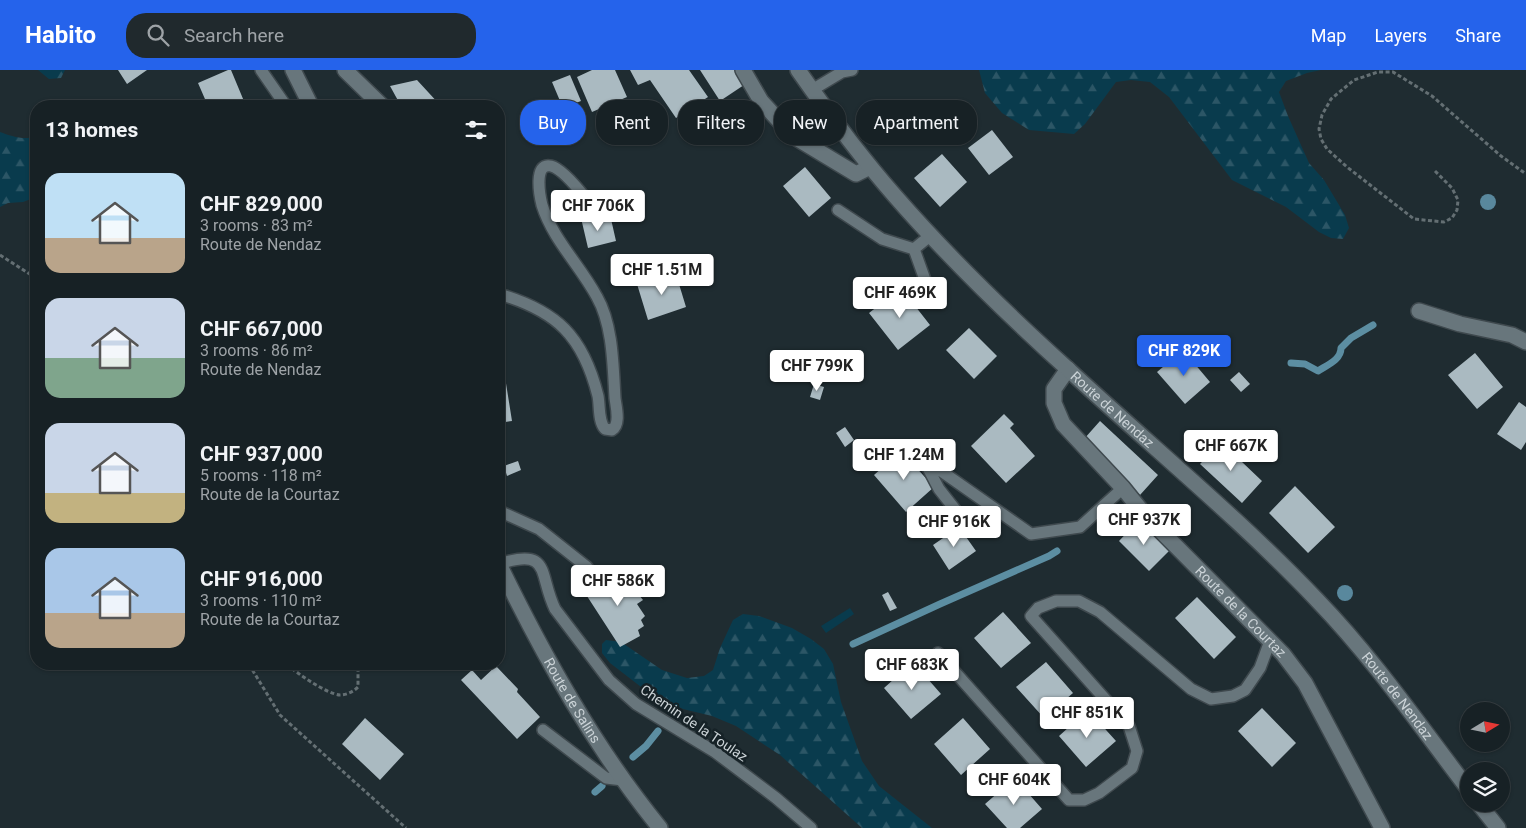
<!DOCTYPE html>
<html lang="en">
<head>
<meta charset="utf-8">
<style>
	body { margin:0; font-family:Roboto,sans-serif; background:#20292d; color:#f1f3f6; height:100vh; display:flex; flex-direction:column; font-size:19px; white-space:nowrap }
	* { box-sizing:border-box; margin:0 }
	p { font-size:16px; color:#9ea3a7 }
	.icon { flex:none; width:28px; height:28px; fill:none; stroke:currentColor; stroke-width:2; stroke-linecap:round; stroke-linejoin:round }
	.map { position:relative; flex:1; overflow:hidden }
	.details { position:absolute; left:30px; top:30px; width:475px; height:570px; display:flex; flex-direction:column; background:#172125; border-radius:20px; box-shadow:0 1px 4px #0004,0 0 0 1px #363e42 }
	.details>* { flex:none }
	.banner { position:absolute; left:520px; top:30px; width:475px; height:45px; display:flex; gap:10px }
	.needle { width:32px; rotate:80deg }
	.tools { position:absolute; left:1460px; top:632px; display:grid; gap:10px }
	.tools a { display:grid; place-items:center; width:50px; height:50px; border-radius:50%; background:#172125; box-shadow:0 1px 4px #0004,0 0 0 1px #363e42; font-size:25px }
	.price { position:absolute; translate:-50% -42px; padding:0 11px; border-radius:5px; background:#fff; color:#222; font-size:16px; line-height:32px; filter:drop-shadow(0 1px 2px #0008) }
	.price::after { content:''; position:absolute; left:50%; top:30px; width:15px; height:11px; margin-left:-8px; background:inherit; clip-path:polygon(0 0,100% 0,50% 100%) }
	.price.active { background:#2563eb; color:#fff }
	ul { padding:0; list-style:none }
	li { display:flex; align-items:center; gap:15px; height:125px; padding:0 15px }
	li span { display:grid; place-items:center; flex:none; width:140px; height:100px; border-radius:15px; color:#555 }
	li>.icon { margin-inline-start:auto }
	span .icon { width:60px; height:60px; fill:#fffc; stroke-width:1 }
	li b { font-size:21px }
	h2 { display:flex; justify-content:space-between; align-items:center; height:60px; padding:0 15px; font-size:21px }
	.chip { padding:0 18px; border-radius:20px; background:#172125; box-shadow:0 1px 4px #0004,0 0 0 1px #363e42; font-size:18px; line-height:45px }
	.chip.active { background:#2563eb; color:#fff }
	header { display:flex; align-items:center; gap:30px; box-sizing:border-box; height:70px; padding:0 25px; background:#2563eb; color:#fff }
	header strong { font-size:24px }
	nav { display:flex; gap:28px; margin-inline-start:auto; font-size:18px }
	.search { width:350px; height:45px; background:#20292d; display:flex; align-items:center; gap:12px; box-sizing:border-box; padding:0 18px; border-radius:20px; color:#9ea3a7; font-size:19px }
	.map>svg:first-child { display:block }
	.forest { fill:url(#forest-firs) }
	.pitch { fill:#093b4d }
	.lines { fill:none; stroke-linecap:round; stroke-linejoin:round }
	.stream { stroke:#5c8ea2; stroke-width:7 }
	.building { fill:#aabac1 }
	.lane-casing { stroke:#3f494e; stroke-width:14 }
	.street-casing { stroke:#3f494e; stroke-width:18 }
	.secondary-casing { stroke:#3f494e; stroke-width:18 }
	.path { stroke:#646f73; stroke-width:3; stroke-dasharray:4 2.5; stroke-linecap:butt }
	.lane { stroke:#68767c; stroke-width:11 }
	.street { stroke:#68767c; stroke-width:15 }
	.secondary { stroke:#68767c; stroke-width:15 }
	.tree { fill:#59889d }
	.labels { text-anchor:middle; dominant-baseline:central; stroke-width:5; stroke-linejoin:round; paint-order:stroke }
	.street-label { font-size:14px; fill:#cbd3d7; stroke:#162227 }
</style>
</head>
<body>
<header>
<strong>Habito</strong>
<div class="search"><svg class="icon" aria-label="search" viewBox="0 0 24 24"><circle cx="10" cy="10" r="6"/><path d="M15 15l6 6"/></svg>Search here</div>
<nav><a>Map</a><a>Layers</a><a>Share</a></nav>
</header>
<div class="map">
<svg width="1526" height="758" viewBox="0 0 1526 758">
	<defs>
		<pattern id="forest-firs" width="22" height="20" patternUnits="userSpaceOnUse" patternTransform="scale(1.25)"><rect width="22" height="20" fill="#093b4d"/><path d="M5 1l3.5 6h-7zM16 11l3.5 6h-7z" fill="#2c5666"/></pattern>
	</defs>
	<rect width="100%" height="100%" fill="#1f2c31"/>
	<path class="forest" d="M 38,0 L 65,0 L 61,8 L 49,9 Z
		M 979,0 L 1321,0 L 1307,3 L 1286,11 L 1279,22 L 1288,46 L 1309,93 L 1324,110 L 1345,145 L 1349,158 L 1343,169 L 1331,168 L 1319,162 L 1286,137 L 1232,110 L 1169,27 L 1150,12 L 1131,10 L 1116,12 L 1085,54 L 1074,64 L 1029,60 L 1002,43 L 985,23 Z
		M 0,62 C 11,66 25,71 36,66 L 36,127 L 23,132 L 8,133 L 0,137 Z
		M 743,544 L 759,546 L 792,558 L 811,569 L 824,579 L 833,594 L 841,632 L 862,691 L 879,716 L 932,758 L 862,758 L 780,685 L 736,656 L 712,646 L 683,639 L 645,620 L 610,593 L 602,583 L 602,574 L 606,570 L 621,572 L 662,600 L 687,608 L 704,606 L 713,600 L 720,578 L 733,550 Z"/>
	<path class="pitch" d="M 850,538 L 854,544 L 826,563 L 821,556 Z"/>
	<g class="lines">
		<path class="stream" d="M 1291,293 L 1305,294 L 1318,301 C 1327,295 1341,290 1341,278 L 1351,268 L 1373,255
			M 853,574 L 940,534 L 1049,486 L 1057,481
			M 633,687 L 646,676 L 658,661
			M 595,722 L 602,716"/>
	</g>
	<path class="building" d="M 118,0 L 147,0 L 127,14 Z
		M 228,0 L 231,0 L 246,36 L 208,36 L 198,13 Z
		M 592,0 L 615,0 L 627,27 L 592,42 L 577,7 Z
		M 630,0 L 689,0 L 708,27 L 676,48 L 650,10 L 638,15 Z
		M 700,0 L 735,0 L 744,15 L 720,31 Z
		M 570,5 L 581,31 L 563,38 L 552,12 Z
		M 417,10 L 440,35 L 440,36 L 401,36 L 390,16 Z
		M 651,44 L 655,64 L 642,67 L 637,47 Z
		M 992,60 L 1013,87 L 989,105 L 968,78 Z
		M 942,84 L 967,112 L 940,137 L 914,108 Z
		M 805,97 L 831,128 L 809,147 L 783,116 Z
		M 595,145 L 597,153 L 611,149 L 616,171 L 588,178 L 581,148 Z
		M 675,201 L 686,237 L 648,250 L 637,214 Z
		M 901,218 L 930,255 L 898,280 L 869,243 Z
		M 969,258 L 997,286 L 974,309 L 946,280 Z
		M 1183,280 L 1210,312 L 1185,334 L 1157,302 Z
		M 1475,283 L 1503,317 L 1477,339 L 1448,305 Z
		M 1239,302 L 1250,314 L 1241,322 L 1230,310 Z
		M 505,307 L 512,351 L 499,353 L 499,308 Z
		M 814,314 L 824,317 L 820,330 L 810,327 Z
		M 1519,332 L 1526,337 L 1526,372 L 1521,380 L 1497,364 Z
		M 1004,344 L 1014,354 L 1010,358 L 1035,386 L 1006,413 L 971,376 Z
		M 1100,351 L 1158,405 L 1140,425 L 1084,369 Z
		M 845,357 L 854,370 L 845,377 L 836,363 Z
		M 1221,372 L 1262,411 L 1242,433 L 1200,394 Z
		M 901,381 L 934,417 L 906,442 L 874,405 Z
		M 518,391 L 521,400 L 507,406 L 504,396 Z
		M 1295,416 L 1335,457 L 1308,483 L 1269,443 Z
		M 1139,450 L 1170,480 L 1149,501 L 1119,471 Z
		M 959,457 L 976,481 L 949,500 L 933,475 Z
		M 618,499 L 643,530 L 637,534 L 645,546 L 641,550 L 644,556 L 638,560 L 640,566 L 620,577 L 585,523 Z
		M 888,522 L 897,538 L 890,541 L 882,525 Z
		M 1197,527 L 1236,567 L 1214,589 L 1175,548 Z
		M 1003,542 L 1031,573 L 1001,598 L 974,568 Z
		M 913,592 L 941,624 L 911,649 L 884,618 Z
		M 1046,592 L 1073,623 L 1044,648 L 1016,617 Z
		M 496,596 L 518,619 L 517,622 L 540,647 L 517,669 L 461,610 L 472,600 L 481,610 Z
		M 1262,638 L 1296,673 L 1272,697 L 1238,661 Z
		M 1088,640 L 1116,671 L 1086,697 L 1059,666 Z
		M 365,648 L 404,684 L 380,710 L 342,674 Z
		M 963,648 L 990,679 L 961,705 L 934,674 Z
		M 1015,708 L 1042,739 L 1020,758 L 1007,758 L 985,734 Z"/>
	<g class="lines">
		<defs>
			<path id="lane" d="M 261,0 L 286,36
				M 812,20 L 842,2 L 852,0
				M 838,140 L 882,169 L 914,179 L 931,165
				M 914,179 L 933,232
				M 499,224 C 557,241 583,266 598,326 C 600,336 598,351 605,359 L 612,360 C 621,354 616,337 615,328 C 613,296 613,255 597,227 C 580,195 553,170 542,135 C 540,127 533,92 551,96 C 563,99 580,121 587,130
				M 499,441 L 539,459 L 587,497
				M 972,461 L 939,419 L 927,396 L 941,401 L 1031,464 L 1080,457 L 1123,418
				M 499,494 C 552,477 538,504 555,539 L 609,610 L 636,634 L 715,682 L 776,728 L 811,758
				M 938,583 L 1069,730 L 1084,730 L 1099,723 L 1132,698 L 1137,681 L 1129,656 L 1031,546 L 1038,538 L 1056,531 L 1079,531 L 1100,542 L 1191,619 L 1211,629 L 1233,626 L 1245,620 L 1260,598 L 1270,571
				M 543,660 L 606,708 L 623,710"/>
			<g id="street">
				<path d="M 345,0 L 382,36"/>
				<path d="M 743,0 L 761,31 L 793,66 L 856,104 L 870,97"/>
				<path d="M 1419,241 L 1460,254 L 1512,265 L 1526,272"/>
				<path id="s1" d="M 1068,299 L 1054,319 L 1054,333 L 1063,354 L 1123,418 L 1144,444 L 1283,584 L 1305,613 L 1382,758"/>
			</g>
			<g id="secondary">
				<path d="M 293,0 L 311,36"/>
				<path id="s2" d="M 798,0 C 828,43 860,86 895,126 C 949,188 1009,246 1070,301 C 1152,377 1240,449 1317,530 C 1374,589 1420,656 1469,720"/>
				<path id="s3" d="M 499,494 C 544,587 595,678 660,758"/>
				<path d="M 1479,734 L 1498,758"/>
			</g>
		</defs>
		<use href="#lane" class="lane-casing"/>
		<use href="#street" class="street-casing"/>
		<use href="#secondary" class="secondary-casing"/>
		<path class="path" d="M 1435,101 L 1452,118 L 1458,130 L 1457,140 L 1452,148 L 1444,152 L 1414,149 L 1347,97 L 1327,79 L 1321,69 L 1319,59 L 1322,45 L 1331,29 L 1354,10 L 1378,2 L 1393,2 L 1432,26 L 1501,86 L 1526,104
			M 0,185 L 36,208
			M 250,594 L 253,601 L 280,645 L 406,758
			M 287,594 C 296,603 327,624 340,625 C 346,625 353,622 358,617 L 358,599 L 356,594"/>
		<use href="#lane" class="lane"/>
		<use href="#street" class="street"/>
		<use href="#secondary" class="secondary"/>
	</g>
	<g class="tree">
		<circle cx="1488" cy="132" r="8"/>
		<circle cx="1345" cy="523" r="8"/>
	</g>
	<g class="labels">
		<g class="street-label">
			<text stroke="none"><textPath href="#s2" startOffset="464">Route de Nendaz</textPath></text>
			<text stroke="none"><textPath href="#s1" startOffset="320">Route de la Courtaz</textPath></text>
			<text stroke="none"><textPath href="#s2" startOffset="869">Route de Nendaz</textPath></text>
			<text stroke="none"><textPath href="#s3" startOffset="155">Route de Salins</textPath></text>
			<text transform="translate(694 653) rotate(34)">Chemin de la Toulaz</text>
		</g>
	</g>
</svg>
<div class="tools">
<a><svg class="needle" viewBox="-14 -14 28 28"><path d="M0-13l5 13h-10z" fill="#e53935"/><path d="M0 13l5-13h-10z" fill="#9ea3a7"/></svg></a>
<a><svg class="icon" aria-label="layers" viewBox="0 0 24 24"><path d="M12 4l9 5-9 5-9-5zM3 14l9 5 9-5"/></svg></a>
</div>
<b class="price" style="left:598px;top:162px">CHF 706K</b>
<b class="price" style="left:662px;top:226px">CHF 1.51M</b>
<b class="price" style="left:900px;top:249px">CHF 469K</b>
<b class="price active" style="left:1184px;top:307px">CHF 829K</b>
<b class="price" style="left:817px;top:322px">CHF 799K</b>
<b class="price" style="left:1231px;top:402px">CHF 667K</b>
<b class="price" style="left:904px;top:411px">CHF 1.24M</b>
<b class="price" style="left:1144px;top:476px">CHF 937K</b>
<b class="price" style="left:954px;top:478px">CHF 916K</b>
<b class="price" style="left:618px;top:537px">CHF 586K</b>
<b class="price" style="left:912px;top:621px">CHF 683K</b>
<b class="price" style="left:1087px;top:669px">CHF 851K</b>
<b class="price" style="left:1014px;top:736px">CHF 604K</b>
<div class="banner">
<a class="chip active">Buy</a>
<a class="chip">Rent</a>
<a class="chip">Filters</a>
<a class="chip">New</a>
<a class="chip">Apartment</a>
</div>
<section class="details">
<h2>13 homes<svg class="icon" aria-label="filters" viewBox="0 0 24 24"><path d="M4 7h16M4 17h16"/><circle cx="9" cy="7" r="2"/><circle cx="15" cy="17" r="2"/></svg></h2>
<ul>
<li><span style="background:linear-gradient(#bfe0f5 65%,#b9a48a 0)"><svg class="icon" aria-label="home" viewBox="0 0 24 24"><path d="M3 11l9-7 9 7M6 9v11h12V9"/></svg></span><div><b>CHF 829,000</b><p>3 rooms · 83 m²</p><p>Route de Nendaz</p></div></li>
<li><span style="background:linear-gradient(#c9d6e8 60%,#7fa58c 0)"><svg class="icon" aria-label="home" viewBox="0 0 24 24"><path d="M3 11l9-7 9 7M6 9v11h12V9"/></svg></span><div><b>CHF 667,000</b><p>3 rooms · 86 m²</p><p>Route de Nendaz</p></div></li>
<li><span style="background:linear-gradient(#c9d6e8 70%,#c2b280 0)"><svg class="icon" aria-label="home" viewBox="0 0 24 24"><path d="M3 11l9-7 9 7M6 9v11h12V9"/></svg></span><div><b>CHF 937,000</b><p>5 rooms · 118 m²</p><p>Route de la Courtaz</p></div></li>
<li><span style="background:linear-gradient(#a9c7e8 65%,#b9a48a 0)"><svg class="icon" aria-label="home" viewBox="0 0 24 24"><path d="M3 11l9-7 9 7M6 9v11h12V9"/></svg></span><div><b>CHF 916,000</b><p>3 rooms · 110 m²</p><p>Route de la Courtaz</p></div></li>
</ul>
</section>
</div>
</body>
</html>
